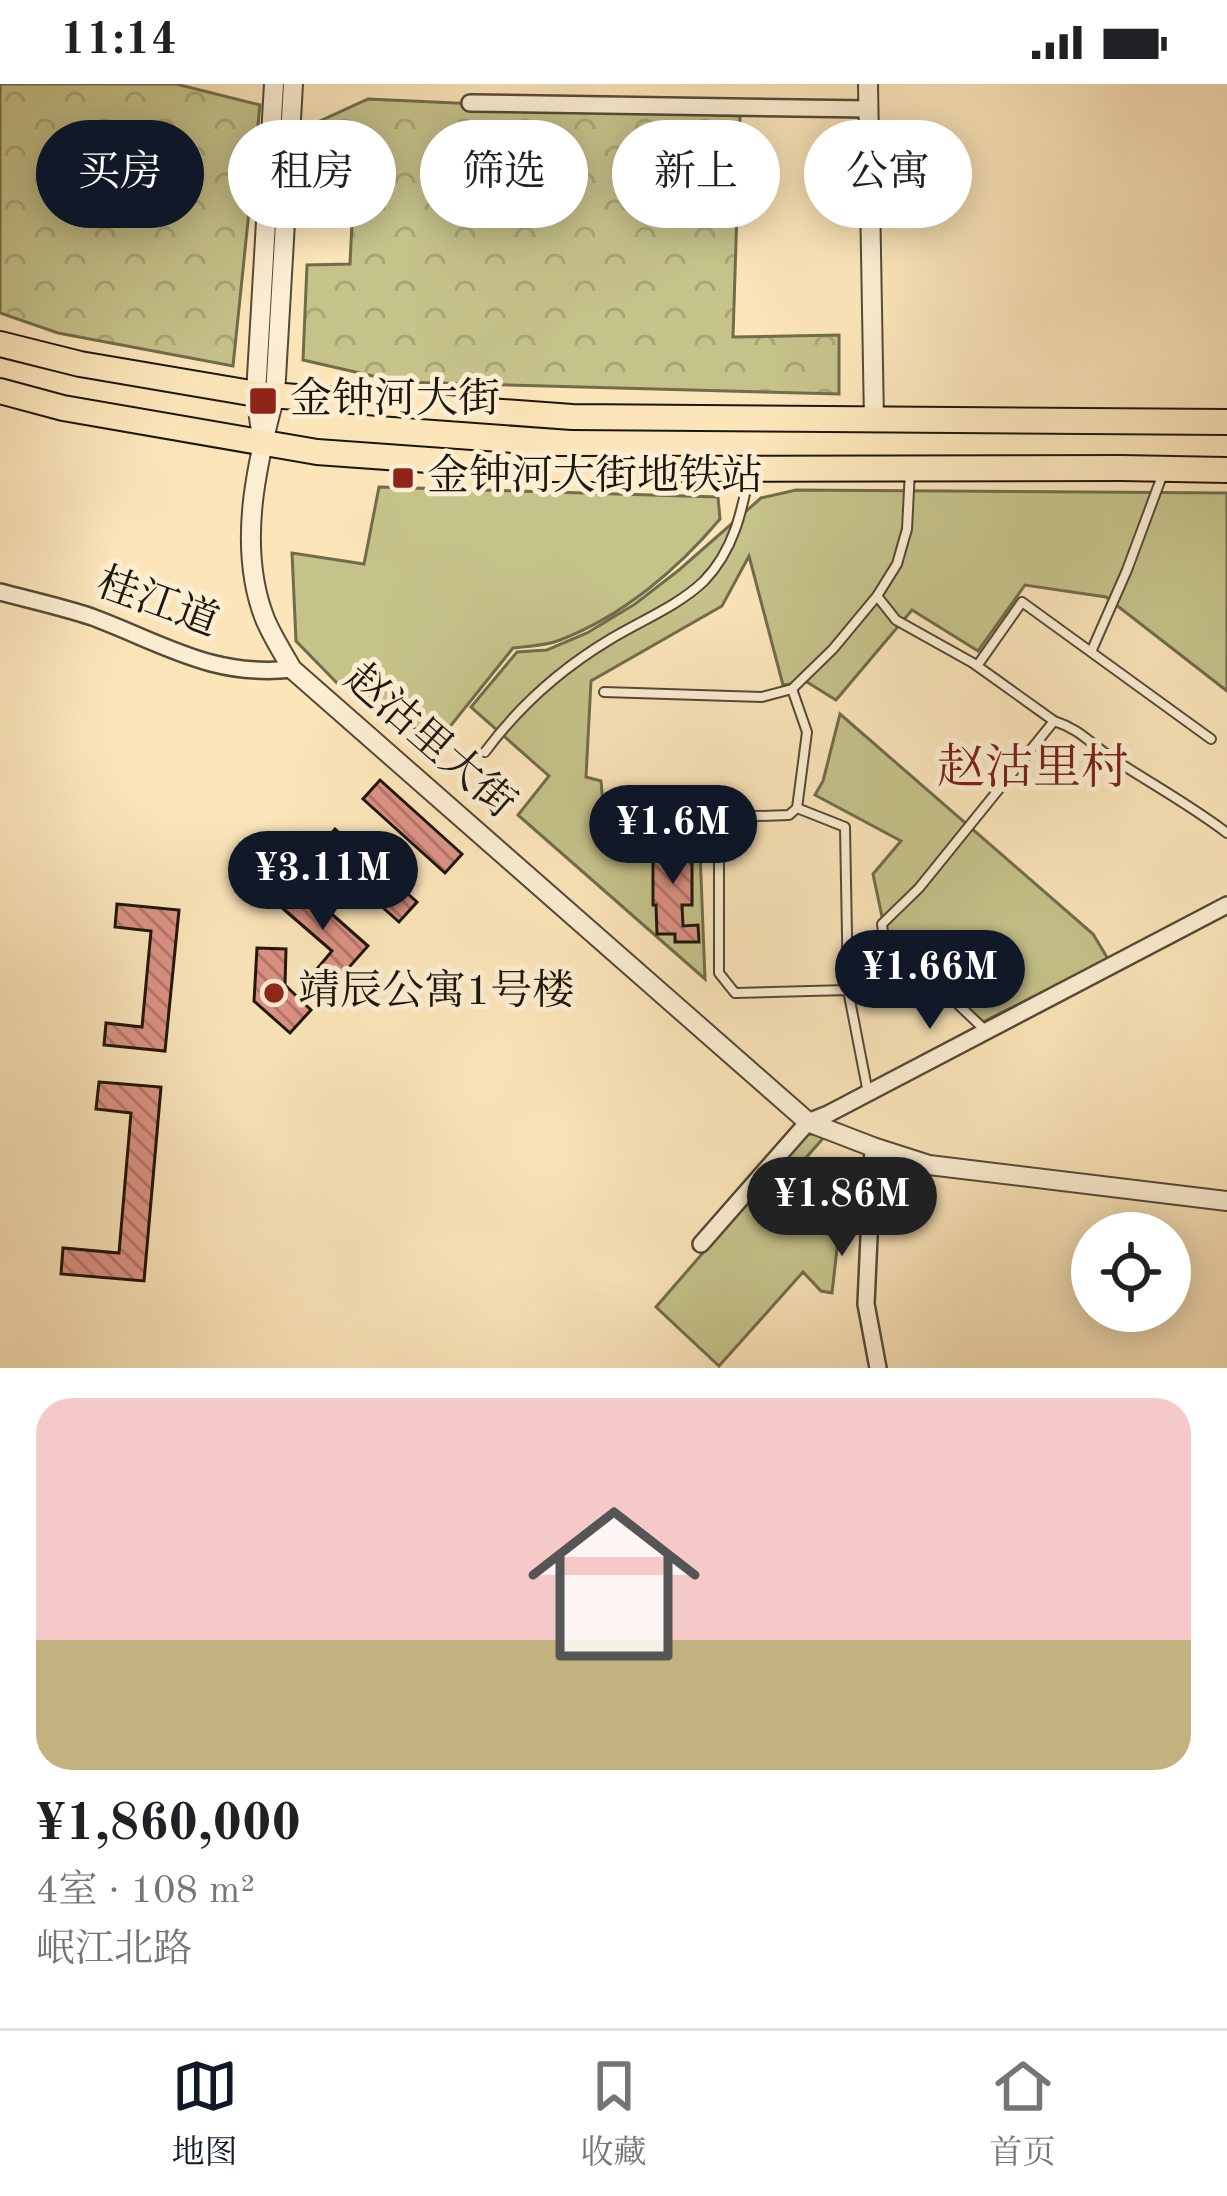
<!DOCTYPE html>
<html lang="zh">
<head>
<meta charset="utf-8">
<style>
	body { margin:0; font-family:"Old Standard TT","Noto Serif SC",serif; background:#f6f6f6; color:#202124; height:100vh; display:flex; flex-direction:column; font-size:45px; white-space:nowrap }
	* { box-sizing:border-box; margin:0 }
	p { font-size:39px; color:#757577 }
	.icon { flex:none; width:66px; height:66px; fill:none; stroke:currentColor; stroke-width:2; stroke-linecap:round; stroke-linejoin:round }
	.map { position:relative; height:1284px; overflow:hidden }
	.drawer { display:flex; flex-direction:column; background:#fff; flex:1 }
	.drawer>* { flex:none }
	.guide { position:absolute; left:36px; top:36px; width:1155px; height:108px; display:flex; gap:24px }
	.controls { position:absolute; left:1071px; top:1128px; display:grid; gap:24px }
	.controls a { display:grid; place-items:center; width:120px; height:120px; border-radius:50%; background:#fff; box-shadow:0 6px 30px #0003; font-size:60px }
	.price { position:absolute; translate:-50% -102px; padding:0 27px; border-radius:42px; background:#111827; color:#fff; font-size:39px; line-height:78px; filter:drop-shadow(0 3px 6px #0008) }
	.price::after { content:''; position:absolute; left:50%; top:72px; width:36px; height:27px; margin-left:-18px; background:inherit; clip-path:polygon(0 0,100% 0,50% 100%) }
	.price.current { background:#222; color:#fff }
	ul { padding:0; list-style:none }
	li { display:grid; align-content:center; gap:24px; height:636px; padding:0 36px }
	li+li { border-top:3px solid #e0e0e0 }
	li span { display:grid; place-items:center; height:372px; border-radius:36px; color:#555 }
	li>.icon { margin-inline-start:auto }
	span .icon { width:216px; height:216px; fill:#fffc; stroke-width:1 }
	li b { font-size:51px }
	.chip { padding:0 42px; border-radius:54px; background:#fff; box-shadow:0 6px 30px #0003; font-size:42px; line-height:108px }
	.chip.current { background:#111827; color:#fff }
	.status { display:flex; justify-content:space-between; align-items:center; height:84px; padding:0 60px; background:#fff; direction:ltr }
	.status svg { height:33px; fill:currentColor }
	.tabs { display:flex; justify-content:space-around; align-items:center; height:168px; border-top:3px solid #e0e0e0; background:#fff; font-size:33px; color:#757577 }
	.tabs a { display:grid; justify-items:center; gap:6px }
	.tabs .current { color:#111827 }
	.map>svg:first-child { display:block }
	.grass { fill:#c5c28a; stroke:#716c4b; stroke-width:3 }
	.forest { fill:url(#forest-crowns); stroke:#716c4b; stroke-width:3 }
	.building { fill:url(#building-back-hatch); stroke:#1d160c; stroke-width:3 }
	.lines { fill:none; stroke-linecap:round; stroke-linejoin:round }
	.service-casing { stroke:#544a37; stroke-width:12 }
	.minor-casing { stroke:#544a37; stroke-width:20 }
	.tertiary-casing { stroke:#544a37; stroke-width:22 }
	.primary-casing { stroke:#1d160c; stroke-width:28 }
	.service { stroke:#fceed2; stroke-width:8 }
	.minor { stroke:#fceed2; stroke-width:15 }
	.tertiary { stroke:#fceed2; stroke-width:18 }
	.primary { stroke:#fbe5b9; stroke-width:24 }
	.poi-dot { fill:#8f2418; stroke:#fceed2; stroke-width:4.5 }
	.labels { text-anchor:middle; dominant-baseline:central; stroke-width:10; stroke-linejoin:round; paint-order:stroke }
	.poi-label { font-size:42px; fill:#1d160c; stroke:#fceed2; text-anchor:start }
	.street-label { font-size:42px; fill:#1d160c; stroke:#fceed2 }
	.quarter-label { font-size:48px; fill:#7a1f14; stroke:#fceed2 }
</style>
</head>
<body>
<div class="status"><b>11:14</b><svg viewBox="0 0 49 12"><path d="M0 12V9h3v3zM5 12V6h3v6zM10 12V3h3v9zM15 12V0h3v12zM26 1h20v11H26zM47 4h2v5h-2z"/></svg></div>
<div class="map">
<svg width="1227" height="1284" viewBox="0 0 1227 1284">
	<defs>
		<pattern id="forest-crowns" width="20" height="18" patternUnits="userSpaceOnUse" patternTransform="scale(3)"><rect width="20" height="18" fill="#c5c28a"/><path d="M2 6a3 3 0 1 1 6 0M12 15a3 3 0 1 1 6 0" fill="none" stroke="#a9a676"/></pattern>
		<pattern id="building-back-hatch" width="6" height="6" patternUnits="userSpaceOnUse" patternTransform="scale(3)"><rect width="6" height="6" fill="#dd9284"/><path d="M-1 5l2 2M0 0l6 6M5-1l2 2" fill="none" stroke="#b3766a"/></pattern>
	</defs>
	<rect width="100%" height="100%" fill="#fbe5b9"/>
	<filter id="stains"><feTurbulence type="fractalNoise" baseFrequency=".00167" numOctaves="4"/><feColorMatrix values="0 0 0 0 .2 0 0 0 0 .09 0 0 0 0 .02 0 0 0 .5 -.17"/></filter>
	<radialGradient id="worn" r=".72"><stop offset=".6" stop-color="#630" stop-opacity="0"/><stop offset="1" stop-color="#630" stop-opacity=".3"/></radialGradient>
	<path class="grass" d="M 379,403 L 718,413 L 720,435 C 678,485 623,532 560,556 C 546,562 528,562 513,564 L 436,660 L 377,616 L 337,599 L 296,557 L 292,469 L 364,480 Z
		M 796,406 L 1227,409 L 1227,607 L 1106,513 L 1025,501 L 978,567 L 912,526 L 836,616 L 807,598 L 783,601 L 749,472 L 722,522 L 591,597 L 586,693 L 601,697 L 605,741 L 699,742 L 705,895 L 518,731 L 549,692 L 471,623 L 517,568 L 547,566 L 587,549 L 635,520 L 679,486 L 761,414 Z
		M 840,630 L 1093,850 L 1108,875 L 983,938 L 885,847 L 873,790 L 901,757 L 815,711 L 823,697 Z
		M 806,1050 L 826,1051 L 788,1094 L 816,1124 L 821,1121 L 840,1138 L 832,1209 L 821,1207 L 803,1188 L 719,1282 L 656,1223 Z"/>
	<path class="forest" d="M 0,0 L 176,0 L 260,21 L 233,282 L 58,249 L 0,229 Z
		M 368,15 L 740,32 L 733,253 L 839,251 L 839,310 L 399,298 L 303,276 L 307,181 L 350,180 L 354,97 L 308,92 L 307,43 Z"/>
	<path class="building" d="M 380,696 L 462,770 L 445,789 L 363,715 Z
		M 335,745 L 417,818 L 399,838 L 317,765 Z
		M 653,755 L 692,755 L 692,821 L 682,821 L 683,842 L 698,841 L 699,858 L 675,858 L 675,850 L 657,850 L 656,821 L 653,821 Z
		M 292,795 L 368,862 L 328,907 L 311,892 L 332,867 L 273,816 Z
		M 117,820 L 179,826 L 165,967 L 104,961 L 106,939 L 142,943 L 151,847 L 115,843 Z
		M 257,864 L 286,865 L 285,901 L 311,926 L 290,949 L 254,917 Z
		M 99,998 L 161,1003 L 144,1197 L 61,1190 L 63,1164 L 119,1169 L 131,1029 L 96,1025 Z"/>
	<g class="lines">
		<defs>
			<path id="service" d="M 877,512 L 896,536 L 973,579 L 1054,637
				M 1091,568 L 1127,486 L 1162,392
				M 977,582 L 1022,518 L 1211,655
				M 792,605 L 807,648 L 797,724 L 845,743 L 848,906 L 868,1009
				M 604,608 L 762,613 L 792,605 L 833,565 L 877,512 L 897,480 L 907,445 L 910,386
				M 485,668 C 519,622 561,585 609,556 C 640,537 678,522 704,497 C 734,466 742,427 750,386
				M 797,724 L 789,731 L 728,733 L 719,744 L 719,889 L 735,909 L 848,906
				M 985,946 L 883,849 L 882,840 L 919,804 L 1054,637 C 1079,645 1088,657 1109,672 C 1148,698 1189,720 1227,749"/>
			<path id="minor" d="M 470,19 L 868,25
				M 0,508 C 30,516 62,523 92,533 C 162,559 213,594 292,585
				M 873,1063 L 866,1220 L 878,1284
				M 701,1160 L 808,1038 L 828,1030 L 1227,821"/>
			<path id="tertiary" d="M 293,0 L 275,311 C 256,382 237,464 265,535 C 272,552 283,569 292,585 L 808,1038 L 873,1063 L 929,1081 L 1227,1117
				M 868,0 L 874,337
				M 261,348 L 256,310 L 274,0"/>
			<path id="primary" d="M 0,260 L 80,280 L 256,310 L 572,333 L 1227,338
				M 0,307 L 63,324 L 317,368 L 554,385 L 1121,384 L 1227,386"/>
		</defs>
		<use href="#service" class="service-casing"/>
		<use href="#minor" class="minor-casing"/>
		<use href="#tertiary" class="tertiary-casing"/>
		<use href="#primary" class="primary-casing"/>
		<use href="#service" class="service"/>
		<use href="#minor" class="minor"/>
		<use href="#tertiary" class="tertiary"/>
		<use href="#primary" class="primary"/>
	</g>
	<g class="poi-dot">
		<rect x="248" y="302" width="30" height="30" rx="6"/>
		<rect x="391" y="382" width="24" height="24" rx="6"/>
		<circle cx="274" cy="909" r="12"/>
	</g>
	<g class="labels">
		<g class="poi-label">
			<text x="290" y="317">金钟河大街</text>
			<text x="427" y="394">金钟河大街地铁站</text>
			<text x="298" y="909">靖辰公寓1号楼</text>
		</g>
		<g class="street-label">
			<text transform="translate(157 520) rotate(20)">桂江道</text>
			<text transform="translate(429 658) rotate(41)">赵沽里大街</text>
		</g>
		<g class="quarter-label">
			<text x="1033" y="686">赵沽里村</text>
		</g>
	</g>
	<rect width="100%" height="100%" filter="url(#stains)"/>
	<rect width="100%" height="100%" fill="url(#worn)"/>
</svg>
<div class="controls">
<a><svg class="icon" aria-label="locate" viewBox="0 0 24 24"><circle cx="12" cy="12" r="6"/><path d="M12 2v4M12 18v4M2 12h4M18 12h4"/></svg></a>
</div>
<b class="price" style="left:673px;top:803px">¥1.6M</b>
<b class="price" style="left:323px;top:849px">¥3.11M</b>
<b class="price" style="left:930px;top:948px">¥1.66M</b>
<b class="price current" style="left:842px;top:1175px">¥1.86M</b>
<div class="guide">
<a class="chip current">买房</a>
<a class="chip">租房</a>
<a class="chip">筛选</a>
<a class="chip">新上</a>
<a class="chip">公寓</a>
</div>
</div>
<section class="drawer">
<ul>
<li><span style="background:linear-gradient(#f6c9c9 65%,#c2b280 0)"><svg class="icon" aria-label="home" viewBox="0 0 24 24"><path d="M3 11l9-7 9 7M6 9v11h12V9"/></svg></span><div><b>¥1,860,000</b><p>4室 · 108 m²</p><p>岷江北路</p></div></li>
</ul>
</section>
<nav class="tabs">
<a class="current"><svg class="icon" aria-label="map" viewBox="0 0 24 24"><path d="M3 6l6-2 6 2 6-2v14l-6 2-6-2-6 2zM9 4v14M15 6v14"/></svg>地图</a>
<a><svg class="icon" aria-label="saved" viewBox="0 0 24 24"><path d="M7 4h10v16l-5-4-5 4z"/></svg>收藏</a>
<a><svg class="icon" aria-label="home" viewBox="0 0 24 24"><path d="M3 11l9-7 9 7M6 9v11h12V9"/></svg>首页</a>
</nav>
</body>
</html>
